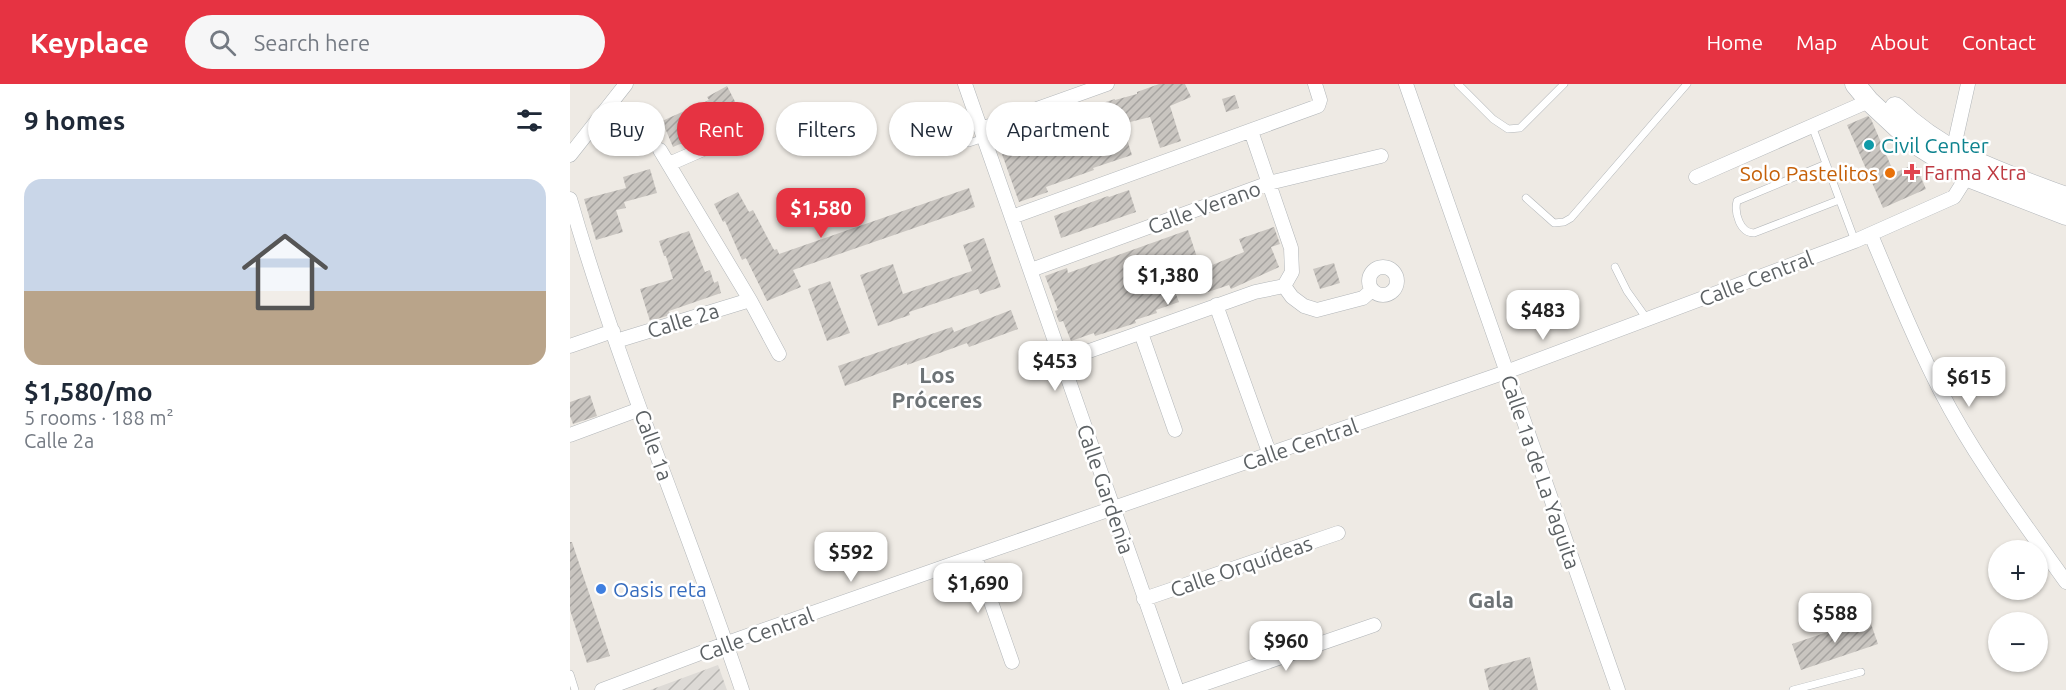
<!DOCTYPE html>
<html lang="en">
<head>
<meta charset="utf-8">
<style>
	body { margin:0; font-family:Ubuntu,sans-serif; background:#f6f6f7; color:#1f2937; height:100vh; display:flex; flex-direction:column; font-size:22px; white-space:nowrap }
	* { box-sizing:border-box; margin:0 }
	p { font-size:20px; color:#747a83 }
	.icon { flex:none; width:33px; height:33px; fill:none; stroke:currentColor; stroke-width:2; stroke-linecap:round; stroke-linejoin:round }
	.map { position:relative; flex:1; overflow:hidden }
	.panel { display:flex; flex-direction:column; background:#fff; width:570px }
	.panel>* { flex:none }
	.banner { position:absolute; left:18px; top:18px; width:570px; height:54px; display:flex; gap:12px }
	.buttons { position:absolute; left:1418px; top:456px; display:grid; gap:12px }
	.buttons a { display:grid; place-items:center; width:60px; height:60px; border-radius:50%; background:#fff; box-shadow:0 2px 4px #0004; font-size:30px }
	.price { position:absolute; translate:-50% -51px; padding:0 14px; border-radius:12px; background:#fff; color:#222; font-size:20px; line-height:39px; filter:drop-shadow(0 2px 3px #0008) }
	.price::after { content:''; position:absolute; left:50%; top:36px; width:18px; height:14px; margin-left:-9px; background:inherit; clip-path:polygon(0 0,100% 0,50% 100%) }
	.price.active { background:#e63342; color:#fff }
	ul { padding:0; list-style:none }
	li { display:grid; align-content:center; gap:12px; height:318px; padding:0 24px }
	li span { display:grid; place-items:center; height:186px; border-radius:18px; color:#555 }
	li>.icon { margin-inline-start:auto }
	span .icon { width:108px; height:108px; fill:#fffc; stroke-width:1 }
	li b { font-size:26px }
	h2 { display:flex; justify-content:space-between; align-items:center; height:72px; padding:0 24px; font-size:26px }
	.tag { padding:0 21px; border-radius:27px; background:#fff; box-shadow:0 2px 4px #0004; font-size:21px; line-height:54px }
	.tag.active { background:#e63342; color:#fff }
	header { display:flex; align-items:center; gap:36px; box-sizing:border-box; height:84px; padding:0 30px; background:#e63342; color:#fff }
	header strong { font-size:28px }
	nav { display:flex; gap:33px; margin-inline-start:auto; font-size:21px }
	.search { width:420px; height:54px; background:#f6f6f7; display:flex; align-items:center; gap:15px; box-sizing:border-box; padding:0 21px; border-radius:33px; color:#747a83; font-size:22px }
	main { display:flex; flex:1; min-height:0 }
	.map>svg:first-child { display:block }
	.industrial { fill:url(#industrial-furrows) }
	.building { fill:url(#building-hatch) }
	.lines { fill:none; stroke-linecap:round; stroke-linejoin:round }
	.service-casing { stroke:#b2b6b9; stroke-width:8 }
	.minor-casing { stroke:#b2b6b9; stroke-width:15 }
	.secondary-casing { stroke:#b1b5b9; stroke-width:21 }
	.service { stroke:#fff; stroke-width:7 }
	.minor { stroke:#fff; stroke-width:14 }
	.secondary { stroke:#fff; stroke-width:20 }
	.culture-dot { fill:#0f9aa8; stroke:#fff; stroke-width:2 }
	.health-dot { fill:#e0444e; stroke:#fff; stroke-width:2 }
	.food-dot { fill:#e8710a; stroke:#fff; stroke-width:2 }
	.shop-dot { fill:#3f7fe0; stroke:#fff; stroke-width:2 }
	.labels { text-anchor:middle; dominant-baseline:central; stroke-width:5; stroke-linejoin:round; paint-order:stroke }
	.culture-label { font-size:21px; fill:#0d838f; stroke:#fff; text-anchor:start }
	.health-label { font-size:21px; fill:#be3a42; stroke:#fff; text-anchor:start }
	.food-label { font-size:21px; fill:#c56008; stroke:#fff; text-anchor:end }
	.street-label { font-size:21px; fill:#5c6164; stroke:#fff }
	.shop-label { font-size:21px; fill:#366cbe; stroke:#fff; text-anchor:start }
	.neighbourhood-label { font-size:22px; font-weight:bold; fill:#6d7376; stroke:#fff }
</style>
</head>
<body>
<header>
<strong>Keyplace</strong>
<div class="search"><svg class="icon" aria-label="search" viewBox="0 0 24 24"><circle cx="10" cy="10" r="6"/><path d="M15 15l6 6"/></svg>Search here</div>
<nav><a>Home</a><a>Map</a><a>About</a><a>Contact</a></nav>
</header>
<main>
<section class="panel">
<h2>9 homes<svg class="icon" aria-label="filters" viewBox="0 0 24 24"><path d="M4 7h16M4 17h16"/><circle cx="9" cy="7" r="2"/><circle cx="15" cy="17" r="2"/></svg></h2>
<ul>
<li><span style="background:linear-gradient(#c9d6e8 60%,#b9a48a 0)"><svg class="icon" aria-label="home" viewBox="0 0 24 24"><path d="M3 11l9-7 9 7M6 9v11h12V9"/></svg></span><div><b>$1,580/mo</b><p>5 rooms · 188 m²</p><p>Calle 2a</p></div></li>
</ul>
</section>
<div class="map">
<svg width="1496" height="606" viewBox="0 0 1496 606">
	<defs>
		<pattern id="industrial-furrows" width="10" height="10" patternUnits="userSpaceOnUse" patternTransform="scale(1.5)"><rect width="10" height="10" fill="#dddad6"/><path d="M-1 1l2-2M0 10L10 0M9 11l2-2" fill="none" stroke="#b6b4b1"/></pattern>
		<pattern id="building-hatch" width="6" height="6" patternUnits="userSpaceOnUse" patternTransform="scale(1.5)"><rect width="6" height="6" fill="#c9c5c0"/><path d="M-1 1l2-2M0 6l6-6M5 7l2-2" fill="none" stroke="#a6a3a0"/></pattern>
	</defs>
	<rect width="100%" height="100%" fill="#eeeae4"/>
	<path class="industrial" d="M 148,581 L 157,606 L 80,606 Z"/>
	<path class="building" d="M 589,0 L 615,0 L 621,13 L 600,22 L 611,57 L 590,64 L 580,33 L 552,40 L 562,71 L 523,84 L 524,86 L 476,103 L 478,108 L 449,118 L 427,56 L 462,45 L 461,42 L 483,35 L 545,15 L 545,16 L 567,10 L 567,8 Z
		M 157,2 L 173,33 L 153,44 L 152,42 L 103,63 L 92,37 L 139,16 L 137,13 Z
		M 665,11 L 669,24 L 656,28 L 652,15 Z
		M 1298,32 L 1301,35 L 1324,89 L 1345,80 L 1356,105 L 1313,124 L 1277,41 Z
		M 80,85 L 87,109 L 54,118 L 56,124 L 46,126 L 53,148 L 26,156 L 14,115 L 56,104 L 53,93 Z
		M 399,104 L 405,123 L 223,186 L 231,203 L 197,217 L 176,174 L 172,176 L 155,137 L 153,138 L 144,120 L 168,108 L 179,128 L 183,126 L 204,166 L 207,165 L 209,170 Z
		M 559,106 L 566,128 L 491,154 L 484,132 L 538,112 L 539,113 Z
		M 704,143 L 710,160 L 701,163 L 709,183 L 661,205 L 659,201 L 638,208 L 630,186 L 674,168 L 669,155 Z
		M 618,146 L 627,173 L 596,185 L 609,218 L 586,226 L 587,229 L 565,236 L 566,239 L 525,252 L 524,249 L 501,257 L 493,237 L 489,238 L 485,227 L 488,226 L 475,192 L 497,184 L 498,189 Z
		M 119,147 L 135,188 L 140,186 L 144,199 L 148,197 L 151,209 L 99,227 L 100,231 L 80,237 L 70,205 L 103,195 L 96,172 L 94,172 L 89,157 Z
		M 414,154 L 431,203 L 410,210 L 408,205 L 339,228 L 340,231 L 308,242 L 290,191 L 323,180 L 333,210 L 402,187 L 393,161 Z
		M 764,179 L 770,199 L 750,205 L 743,185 Z
		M 260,197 L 280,249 L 257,257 L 238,205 Z
		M 441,226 L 448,245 L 399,263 L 397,259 L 337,281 L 337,279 L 275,302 L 268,282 L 382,243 L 384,248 Z
		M 20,311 L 27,332 L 3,340 L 0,332 L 0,318 Z
		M 0,458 L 2,458 L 40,572 L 17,579 L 0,526 Z
		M 1299,534 L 1308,560 L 1231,586 L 1222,560 Z
		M 960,573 L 968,606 L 919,606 L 914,585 Z"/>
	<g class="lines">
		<defs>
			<path id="service" d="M 888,0 L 923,35 L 938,45 L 950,44 L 994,0
				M 1242,42 L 1285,157
				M 399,59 L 414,54
				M 1256,80 L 1167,117 C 1164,129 1170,149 1184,149 L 1269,116
				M 956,114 L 984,139 L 994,138 L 1001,134 L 1117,0
				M 1045,183 L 1057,207 L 1077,235
				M 0,590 L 5,606
				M 1223,606 L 1291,588"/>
			<path id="minor" d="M 395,0 L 607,606
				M 836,0 L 1048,606
				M 411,45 L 537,0
				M 681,47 L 721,164 L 722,188 L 714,202 L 722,213 L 734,222 L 747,226 L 793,214 L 802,206
				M 90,66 L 180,216 L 209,270
				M 1383,67 L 1398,0
				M 0,71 L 56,0
				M 99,80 L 179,45
				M 1126,93 L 1299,17
				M 0,115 C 48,282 117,442 172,606
				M 442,133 L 748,22 L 750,16 L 745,0
				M 1301,151 C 1323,203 1344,256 1370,306 C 1405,374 1452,436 1496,498
				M799 197a14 14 0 1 1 28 0a14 14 0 1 1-28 0Z
				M 461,186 L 699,99 L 811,72
				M 646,221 L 700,371
				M 571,249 L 605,346
				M 46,257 L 180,216
				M 0,262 L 43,247
				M 491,277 L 685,208 L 714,202
				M 0,351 L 70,325
				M 405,472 L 442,578
				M 574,515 L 768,449
				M 32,606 L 157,559 L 405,472 L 936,288 L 1285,157 L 1384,113 L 1401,86
				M 616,606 L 804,541"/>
			<path id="secondary" d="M 1285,0 L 1299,17 L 1344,59 L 1398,93 L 1496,131
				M 1325,23 C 1375,72 1432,89 1496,113"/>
		</defs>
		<use href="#service" class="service-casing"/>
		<use href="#minor" class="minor-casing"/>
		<use href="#secondary" class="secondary-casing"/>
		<use href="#service" class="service"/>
		<use href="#minor" class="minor"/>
		<use href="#secondary" class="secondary"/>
	</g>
	<circle class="culture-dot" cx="1299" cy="61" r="6"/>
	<path class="health-dot" d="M1339 79h6v6h6v6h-6v6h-6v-6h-6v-6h6z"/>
	<circle class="food-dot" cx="1320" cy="89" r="6"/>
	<circle class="shop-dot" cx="31" cy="505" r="6"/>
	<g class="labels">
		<g class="culture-label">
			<text x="1311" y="61">Civil Center</text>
		</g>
		<g class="health-label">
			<text x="1354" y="88">Farma Xtra</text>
		</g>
		<g class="food-label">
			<text x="1308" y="89">Solo Pastelitos</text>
		</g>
		<g class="street-label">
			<text transform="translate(634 123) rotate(-20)">Calle Verano</text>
			<text transform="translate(1186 194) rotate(-21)">Calle Central</text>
			<text transform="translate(113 236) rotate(-17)">Calle 2a</text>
			<text transform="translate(730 360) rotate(-19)">Calle Central</text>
			<text transform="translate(84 361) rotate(70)">Calle 1a</text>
			<text transform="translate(971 388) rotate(71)">Calle 1a de La Yaguita</text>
			<text transform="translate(536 405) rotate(71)">Calle Gardenia</text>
			<text transform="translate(671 482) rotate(-19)">Calle Orquídeas</text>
			<text transform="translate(186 550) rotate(-20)">Calle Central</text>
		</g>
		<g class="shop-label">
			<text x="43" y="505">Oasis reta</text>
		</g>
		<g class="neighbourhood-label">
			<text x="367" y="290">Los<tspan x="367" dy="25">Próceres</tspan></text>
			<text x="921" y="515">Gala</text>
		</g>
	</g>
</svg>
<div class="buttons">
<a>+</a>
<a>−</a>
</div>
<b class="price active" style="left:251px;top:155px">$1,580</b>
<b class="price" style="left:598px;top:222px">$1,380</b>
<b class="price" style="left:973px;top:257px">$483</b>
<b class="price" style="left:485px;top:308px">$453</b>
<b class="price" style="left:1399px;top:324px">$615</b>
<b class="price" style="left:281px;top:499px">$592</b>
<b class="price" style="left:408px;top:530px">$1,690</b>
<b class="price" style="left:1265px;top:560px">$588</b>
<b class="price" style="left:716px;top:588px">$960</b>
<div class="banner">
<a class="tag">Buy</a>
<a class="tag active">Rent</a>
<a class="tag">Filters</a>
<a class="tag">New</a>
<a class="tag">Apartment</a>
</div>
</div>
</main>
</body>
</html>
